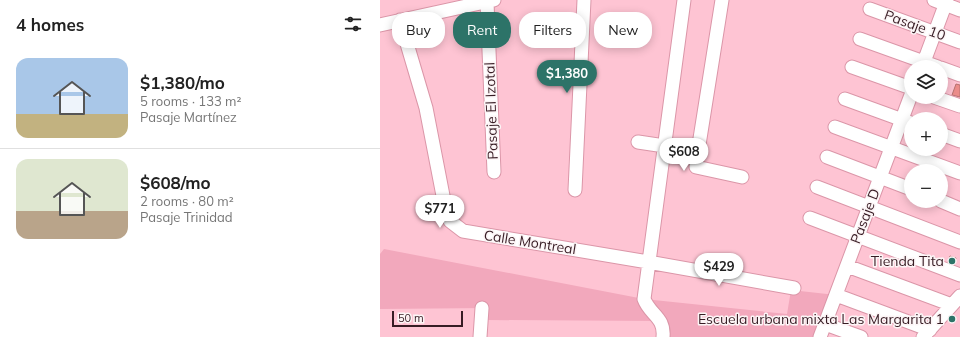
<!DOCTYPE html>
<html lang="en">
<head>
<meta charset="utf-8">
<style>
	body { margin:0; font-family:Mulish,sans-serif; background:#f2f2f2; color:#222; height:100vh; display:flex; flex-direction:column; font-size:15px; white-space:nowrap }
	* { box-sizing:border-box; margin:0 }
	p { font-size:13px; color:#767676 }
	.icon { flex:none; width:22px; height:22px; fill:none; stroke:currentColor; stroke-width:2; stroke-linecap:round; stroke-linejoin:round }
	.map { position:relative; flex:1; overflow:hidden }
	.drawer { display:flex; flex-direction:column; background:#fff; width:380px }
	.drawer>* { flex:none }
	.banner { position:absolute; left:12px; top:12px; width:380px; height:36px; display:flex; gap:8px }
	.buttons { position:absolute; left:524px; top:60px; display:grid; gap:8px }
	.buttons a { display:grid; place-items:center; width:44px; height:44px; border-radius:50%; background:#fff; box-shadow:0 2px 10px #0003; font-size:20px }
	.scale { position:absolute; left:12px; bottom:10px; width:71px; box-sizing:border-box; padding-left:4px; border:2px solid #371c24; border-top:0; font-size:11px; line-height:14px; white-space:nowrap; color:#371c24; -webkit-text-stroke:3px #fcf5f6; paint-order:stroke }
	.price { position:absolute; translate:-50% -34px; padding:0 9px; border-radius:14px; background:#fff; color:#222; font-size:13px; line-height:26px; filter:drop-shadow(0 1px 2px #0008) }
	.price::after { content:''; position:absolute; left:50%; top:24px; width:12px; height:9px; margin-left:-6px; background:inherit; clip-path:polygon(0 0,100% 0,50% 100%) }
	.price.current { background:#2d7368; color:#fff }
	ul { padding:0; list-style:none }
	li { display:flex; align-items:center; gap:12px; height:100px; padding:0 16px }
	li+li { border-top:1px solid #e0e0e0 }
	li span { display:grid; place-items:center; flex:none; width:112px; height:80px; border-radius:12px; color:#555 }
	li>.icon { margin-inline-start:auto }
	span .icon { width:48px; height:48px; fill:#fffc; stroke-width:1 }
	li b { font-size:17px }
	h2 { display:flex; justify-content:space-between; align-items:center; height:48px; padding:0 16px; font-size:17px }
	.chip { padding:0 14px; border-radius:16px; background:#fff; box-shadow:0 2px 10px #0003; font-size:14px; line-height:36px }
	.chip.current { background:#2d7368; color:#fff }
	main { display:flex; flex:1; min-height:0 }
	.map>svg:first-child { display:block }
	.green { fill:#f2a8bc }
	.building { fill:#eb8c8a; stroke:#b67270 }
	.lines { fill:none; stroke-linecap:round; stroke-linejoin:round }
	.minor-casing { stroke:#db96a8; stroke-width:15 }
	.minor { stroke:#fff; stroke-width:13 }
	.poi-dot { fill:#2d7368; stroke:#fcf5f6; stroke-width:1.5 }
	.labels { text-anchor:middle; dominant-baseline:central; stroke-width:3; stroke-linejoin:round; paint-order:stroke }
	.street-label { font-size:14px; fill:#371c24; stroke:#fcf5f6 }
	.poi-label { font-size:14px; fill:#371c24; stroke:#fcf5f6; text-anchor:end }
</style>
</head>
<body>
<main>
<section class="drawer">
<h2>4 homes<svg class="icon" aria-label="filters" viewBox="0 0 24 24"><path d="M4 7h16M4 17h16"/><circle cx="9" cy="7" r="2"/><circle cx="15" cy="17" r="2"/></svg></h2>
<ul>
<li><span style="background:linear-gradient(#a9c7e8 70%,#c2b280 0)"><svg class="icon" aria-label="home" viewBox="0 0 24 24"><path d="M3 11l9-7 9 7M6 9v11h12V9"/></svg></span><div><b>$1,380/mo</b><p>5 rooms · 133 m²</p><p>Pasaje Martínez</p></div></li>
<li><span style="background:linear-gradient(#dfe7d0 65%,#b9a48a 0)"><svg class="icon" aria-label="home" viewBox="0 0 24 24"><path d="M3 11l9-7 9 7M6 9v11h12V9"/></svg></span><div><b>$608/mo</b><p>2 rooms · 80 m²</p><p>Pasaje Trinidad</p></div></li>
</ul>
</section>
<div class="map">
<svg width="580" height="337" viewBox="0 0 580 337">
	<rect width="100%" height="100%" fill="#fec4d3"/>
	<path class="green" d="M 4,249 L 264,299 L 407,314 L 411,290 L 456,295 L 440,337 L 283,337 L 282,321 L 108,320 L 108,308 L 0,309 L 0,254 Z"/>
	<path class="building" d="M 576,84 L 580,85 L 580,97 L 572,95 Z
		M 570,256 L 576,258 L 573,267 L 567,264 Z"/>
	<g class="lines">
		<defs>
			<path id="minor" d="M 554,0 L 580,10
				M 107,2 L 114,172
				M 490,9 L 580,42
				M 20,20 L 46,108 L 65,206 L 70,221 L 83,231 L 268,262 L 414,288
				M 0,25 L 114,0
				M 480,39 L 558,67
				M 472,67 L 531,88
				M 542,67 L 567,0
				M 561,68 L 580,75
				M 554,97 L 580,106
				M 465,99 L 531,123
				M 455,127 L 580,173
				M 561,134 L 580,141
				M 258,142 L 318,151 L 316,167 L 362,177
				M 318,151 L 342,0
				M 447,157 L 531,189
				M 437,187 L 580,242
				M 195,190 L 204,0
				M 561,201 L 580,209
				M 430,218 L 580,275
				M 467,266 L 572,305
				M 456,295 L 550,330
				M 445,324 L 481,337
				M 100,337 L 102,308
				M 283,337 C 285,317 270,315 264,299 L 304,0
				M 440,337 L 531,95
				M 543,337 L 580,296"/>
		</defs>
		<use href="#minor" class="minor-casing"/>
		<use href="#minor" class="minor"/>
	</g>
	<g class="poi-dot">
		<circle cx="572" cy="261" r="4"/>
		<circle cx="572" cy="319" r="4"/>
	</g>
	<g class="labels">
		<g class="street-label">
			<text transform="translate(535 25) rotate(20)">Pasaje 10</text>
			<text transform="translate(111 111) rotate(-92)">Pasaje El Izotal</text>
			<text transform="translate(485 216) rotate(-69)">Pasaje D</text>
			<text transform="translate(150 242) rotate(9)">Calle Montreal</text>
		</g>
		<g class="poi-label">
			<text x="564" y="261">Tienda Tita</text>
			<text x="564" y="319">Escuela urbana mixta Las Margarita 1</text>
		</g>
	</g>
</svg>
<div class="buttons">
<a><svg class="icon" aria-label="layers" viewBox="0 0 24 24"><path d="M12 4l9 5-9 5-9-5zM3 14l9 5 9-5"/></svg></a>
<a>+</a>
<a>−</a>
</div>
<div class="scale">50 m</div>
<b class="price current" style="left:187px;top:94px">$1,380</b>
<b class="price" style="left:304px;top:172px">$608</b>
<b class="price" style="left:60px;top:229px">$771</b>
<b class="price" style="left:339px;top:287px">$429</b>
<div class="banner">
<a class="chip">Buy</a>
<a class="chip current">Rent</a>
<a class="chip">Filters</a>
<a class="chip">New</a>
</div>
</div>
</main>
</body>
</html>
